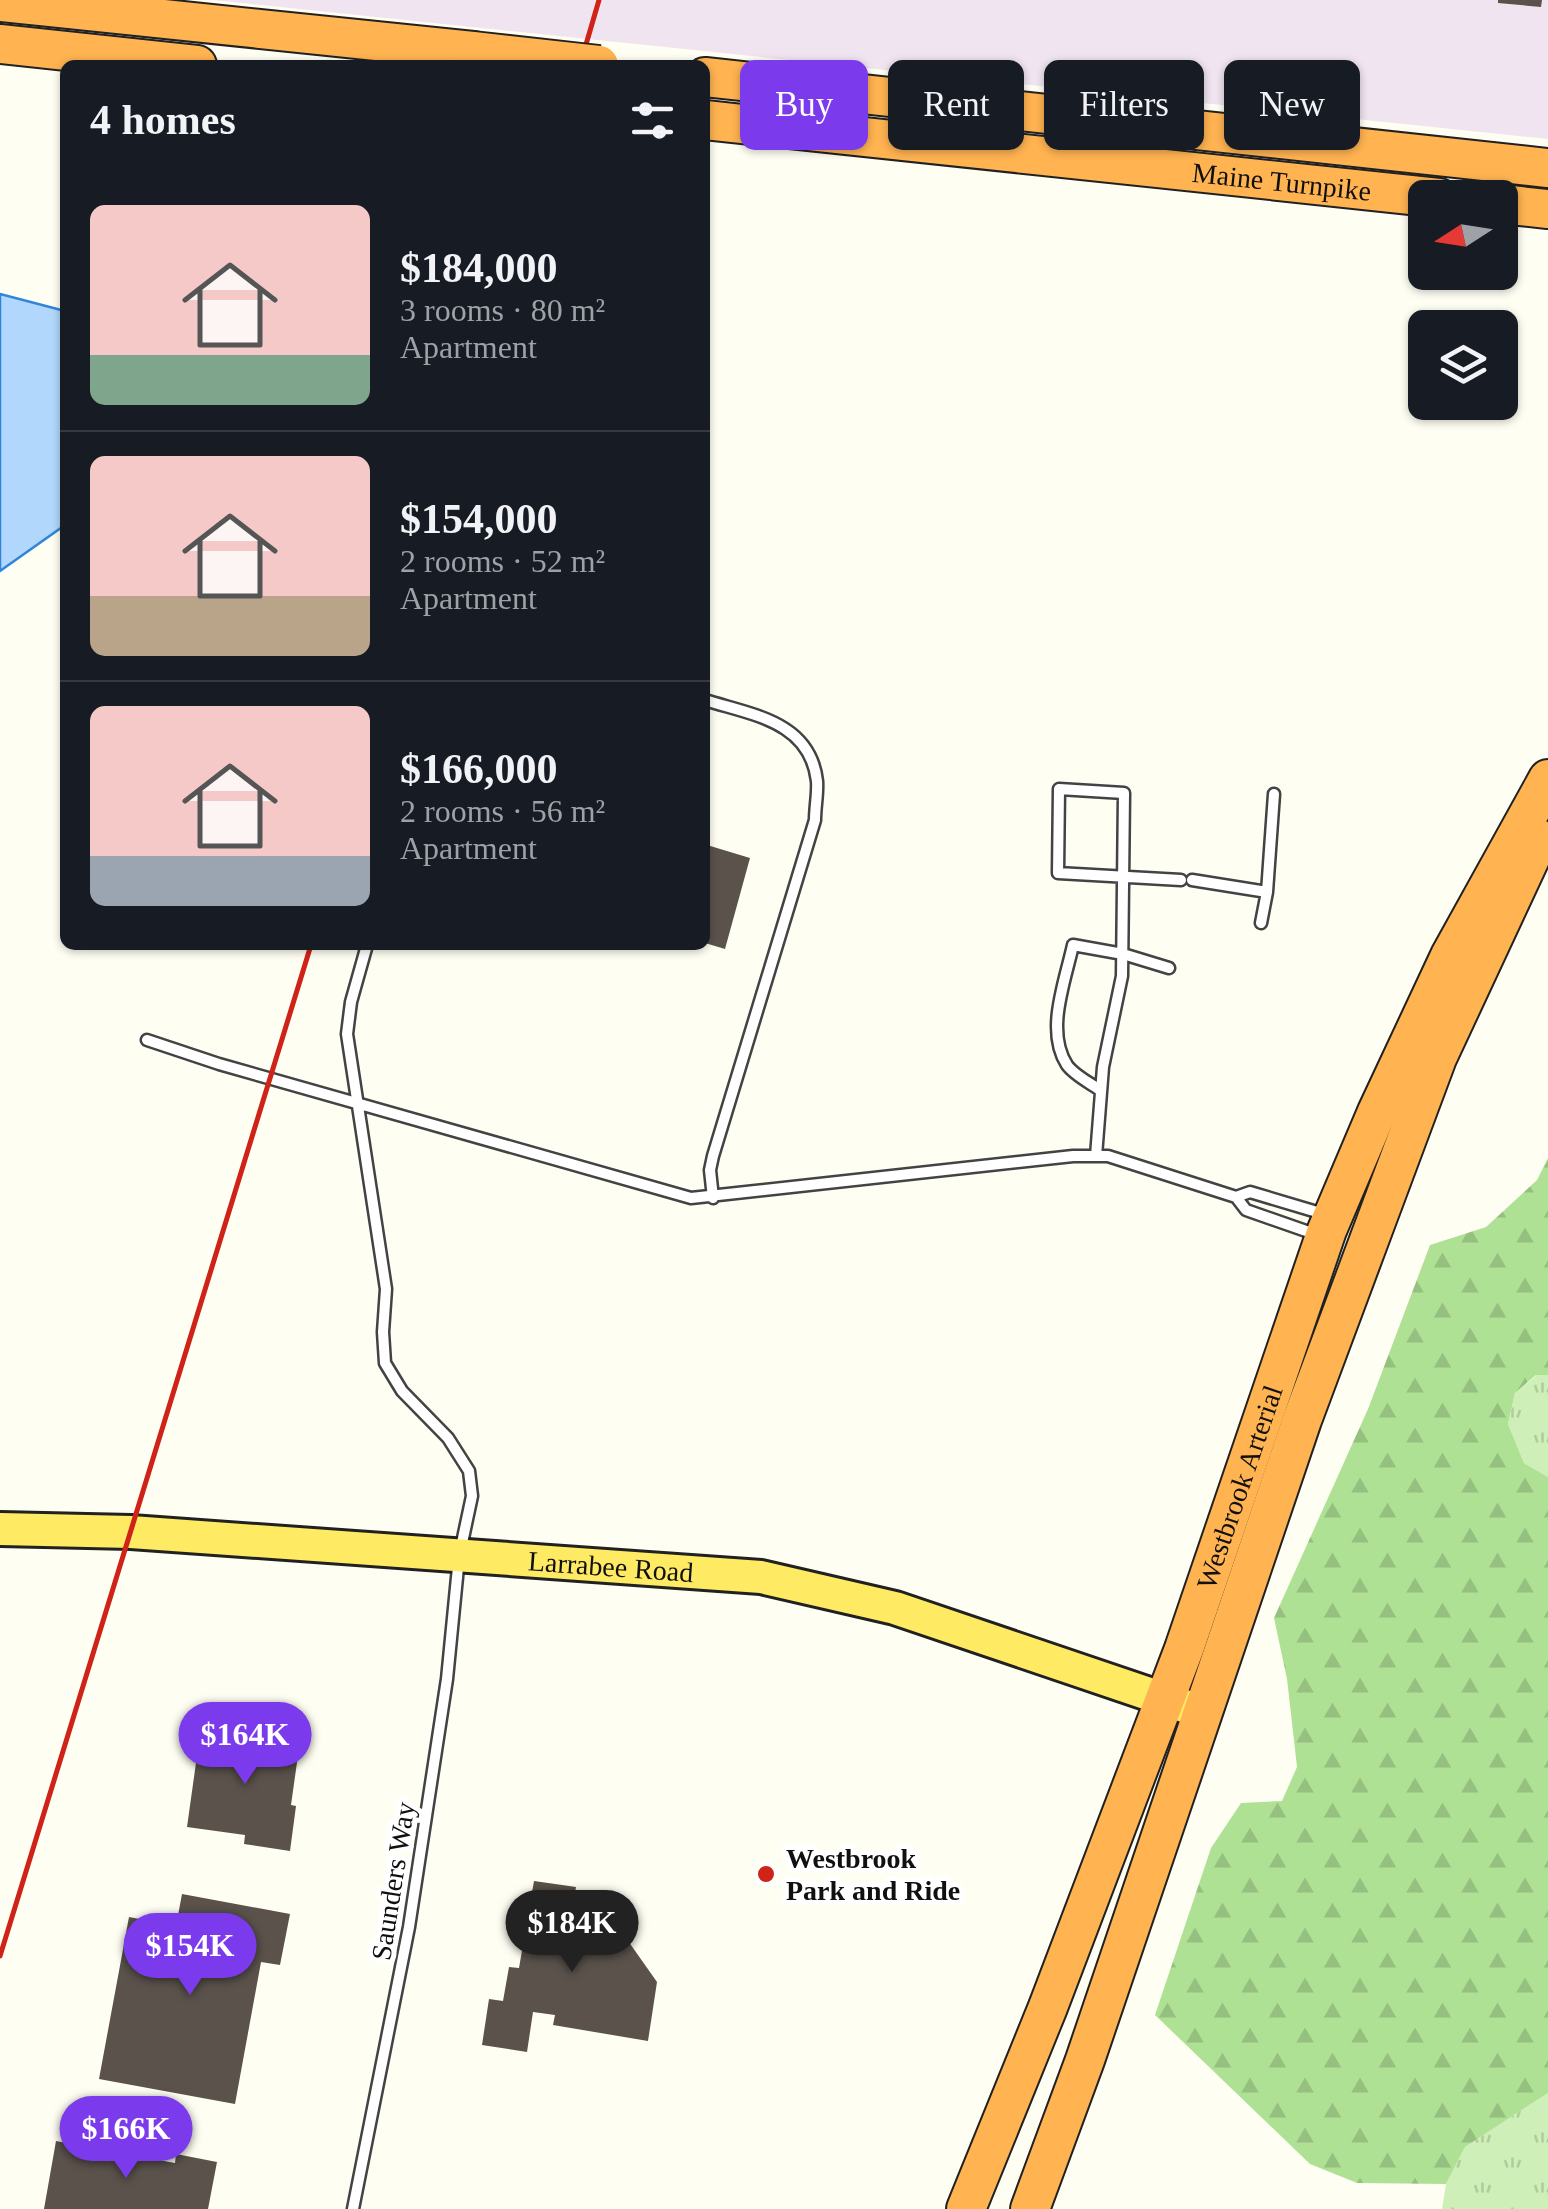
<!DOCTYPE html>
<html lang="en">
<head>
<meta charset="utf-8">
<style>
	body { margin:0; font-family:Georgia,serif; background:#20242c; color:#f1f3f6; height:100vh; display:flex; flex-direction:column; font-size:38px; white-space:nowrap }
	* { box-sizing:border-box; margin:0 }
	p { font-size:32px; color:#9ea1a6 }
	.icon { flex:none; width:55px; height:55px; fill:none; stroke:currentColor; stroke-width:2; stroke-linecap:round; stroke-linejoin:round }
	.map { position:relative; flex:1; overflow:hidden }
	.details { position:absolute; left:60px; top:60px; width:650px; height:890px; display:flex; flex-direction:column; background:#171b24; border-radius:15px; box-shadow:0 2px 8px #0004 }
	.details>* { flex:none }
	.guide { position:absolute; left:740px; top:60px; width:658px; height:90px; display:flex; gap:20px }
	.needle { width:65px; rotate:258deg }
	.fabs { position:absolute; left:1408px; top:180px; display:grid; gap:20px }
	.fabs a { display:grid; place-items:center; width:110px; height:110px; border-radius:15px; background:#171b24; box-shadow:0 2px 8px #0004; font-size:50px }
	.price { position:absolute; translate:-50% -85px; padding:0 22px; border-radius:35px; background:#7c3aed; color:#fff; font-size:32px; line-height:65px; filter:drop-shadow(0 2px 5px #0008) }
	.price::after { content:''; position:absolute; left:50%; top:60px; width:30px; height:22px; margin-left:-15px; background:inherit; clip-path:polygon(0 0,100% 0,50% 100%) }
	.price.on { background:#222; color:#fff }
	ul { padding:0; list-style:none }
	li { display:flex; align-items:center; gap:30px; height:250px; padding:0 30px }
	li+li { border-top:2px solid #363941 }
	li span { display:grid; place-items:center; flex:none; width:280px; height:200px; border-radius:15px; color:#555 }
	li>.icon { margin-inline-start:auto }
	span .icon { width:120px; height:120px; fill:#fffc; stroke-width:1 }
	li b { font-size:42px }
	h2 { display:flex; justify-content:space-between; align-items:center; height:120px; padding:0 30px; font-size:42px }
	.pill { padding:0 35px; border-radius:15px; background:#171b24; box-shadow:0 2px 8px #0004; font-size:35px; line-height:90px }
	.pill.on { background:#7c3aed; color:#fff }
	.map>svg:first-child { display:block }
	.industrial { fill:#efe4ef }
	.grass { fill:url(#grass-tufts) }
	.forest { fill:url(#forest-firs) }
	.water { fill:#b1d8fc; stroke:#3085db; stroke-width:2.5 }
	.building { fill:#5a524b }
	.lines { fill:none; stroke-linecap:round; stroke-linejoin:round }
	.lane-casing { stroke:#434343; stroke-width:15 }
	.primary-casing { stroke:#212121; stroke-width:38 }
	.highway-casing { stroke:#212121; stroke-width:42 }
	.lane { stroke:#fff; stroke-width:10 }
	.primary { stroke:#ffea63; stroke-width:32 }
	.highway { stroke:#ffb351; stroke-width:38 }
	.rail { stroke:#d02318; stroke-width:5 }
	.highway-bridge-casing { stroke:#212121; stroke-width:42; stroke-linecap:butt }
	.highway-bridge { stroke:#ffb351; stroke-width:38 }
	.poi-dot { fill:#d02318; stroke:#fff; stroke-width:4 }
	.labels { text-anchor:middle; dominant-baseline:central; stroke-width:10; stroke-linejoin:round; paint-order:stroke }
	.street-label { font-size:28px; fill:#101010; stroke:#fff }
	.poi-label { font-size:28px; font-weight:bold; fill:#101010; stroke:#fff; text-anchor:start }
</style>
</head>
<body>
<div class="map">
<svg width="1548" height="2209" viewBox="0 0 1548 2209">
	<defs>
		<pattern id="grass-tufts" width="24" height="20" patternUnits="userSpaceOnUse" patternTransform="scale(2.5)"><rect width="24" height="20" fill="#ceefb7"/><path d="M3 7l-1-3M5 7V3M7 7l1-3M15 17l-1-3M17 17v-4M19 17l1-3" fill="none" stroke="#b0cc9c"/></pattern>
		<pattern id="forest-firs" width="22" height="20" patternUnits="userSpaceOnUse" patternTransform="scale(2.5)"><rect width="22" height="20" fill="#afe195"/><path d="M5 1l3.5 6h-7zM16 11l3.5 6h-7z" fill="#96c07f"/></pattern>
	</defs>
	<rect width="100%" height="100%" fill="#fffef3"/>
	<path class="industrial" d="M 213,0 L 1548,0 L 1548,139 Z"/>
	<path class="grass" d="M 1537,1375 L 1548,1375 L 1548,1477 L 1524,1463 L 1508,1424 L 1515,1393 Z
		M 1548,2093 L 1548,2209 L 1442,2209 L 1446,2184 L 1465,2147 Z"/>
	<path class="forest" d="M 1548,1158 L 1548,1375 L 1536,1375 L 1515,1393 L 1508,1424 L 1524,1463 L 1548,1477 L 1548,2093 L 1465,2147 L 1446,2184 L 1357,2183 L 1310,2164 L 1155,2015 L 1211,1848 L 1241,1803 L 1282,1801 L 1297,1767 L 1287,1679 L 1274,1618 L 1368,1409 L 1430,1245 L 1486,1227 L 1537,1180 Z"/>
	<path class="water" d="M 0,294 L 65,311 L 65,525 L 0,571 Z"/>
	<path class="building" d="M 1498,0 L 1542,0 L 1541,7 L 1498,3 Z
		M 707,845 L 750,858 L 725,949 L 705,943 Z
		M 201,1727 L 300,1741 L 291,1805 L 296,1806 L 290,1851 L 244,1844 L 245,1835 L 187,1827 Z
		M 534,1881 L 576,1887 L 573,1906 L 607,1911 L 657,1982 L 648,2041 L 553,2025 L 555,2015 L 533,2012 L 527,2052 L 482,2045 L 489,1999 L 503,2001 L 509,1967 L 519,1968 Z
		M 182,1894 L 290,1914 L 280,1965 L 261,1962 L 235,2104 L 99,2079 L 129,1917 L 176,1926 Z
		M 56,2141 L 175,2163 L 176,2154 L 217,2162 L 208,2209 L 44,2209 Z"/>
	<g class="lines">
		<defs>
			<path id="lane" d="M 705,700 C 752,715 810,721 817,781 C 818,793 815,807 815,820 L 713,1156 L 710,1170 L 713,1198
				M 1192,880 L 1267,892 L 1274,794
				M 1261,923 L 1267,892
				M 147,1040 L 219,1064 L 691,1198 L 1073,1156 L 1108,1156 L 1236,1197 L 1246,1210 L 1309,1232 L 1318,1227
				M 1100,1090 C 1090,1083 1074,1075 1067,1065 C 1045,1031 1065,982 1073,945 L 1123,954 L 1169,968
				M 1096,1156 L 1103,1067 L 1122,976 L 1124,793 L 1059,789 L 1058,873 L 1181,880
				M 1236,1197 L 1250,1192 L 1317,1212 L 1319,1221
				M 353,2209 L 409,1927 L 447,1679 L 459,1557 L 472,1496 L 469,1471 L 448,1438 L 402,1391 L 385,1363 L 383,1332 L 386,1289 L 347,1034 L 351,1002 L 367,945"/>
			<g id="primary">
				<path id="s1" d="M 0,1529 L 131,1532 L 761,1577 L 895,1608 L 1202,1712"/>
			</g>
			<g id="highway">
				<path d="M 0,2 L 473,51"/>
				<path d="M 0,44 L 197,65"/>
				<path d="M 705,77 L 1548,168"/>
				<path id="s2" d="M 705,120 L 1439,198"/>
				<path d="M 1500,204 L 1548,209"/>
				<path id="s3" d="M 966,2209 L 1048,2007 L 1184,1649 L 1327,1230 L 1377,1112 L 1450,956 L 1548,779"/>
				<path d="M 1030,2209 L 1085,2060 L 1302,1420 L 1368,1243 L 1437,1058 L 1539,839"/>
			</g>
		</defs>
		<use href="#lane" class="lane-casing"/>
		<use href="#primary" class="primary-casing"/>
		<use href="#highway" class="highway-casing"/>
		<use href="#lane" class="lane"/>
		<use href="#primary" class="primary"/>
		<use href="#highway" class="highway"/>
		<path class="rail" d="M 580,65 L 599,0
			M 0,1956 L 311,945"/>
		<defs>
			<path id="highway-bridge" d="M 473,51 L 599,65"/>
		</defs>
		<use href="#highway-bridge" class="highway-bridge-casing"/>
		<use href="#highway-bridge" class="highway-bridge"/>
	</g>
	<circle class="poi-dot" cx="766" cy="1874" r="10"/>
	<g class="labels">
		<g class="street-label">
			<text stroke="none"><textPath href="#s2" startOffset="580">Maine Turnpike</textPath></text>
			<text stroke="none"><textPath href="#s3" startOffset="772">Westbrook Arterial</textPath></text>
			<text stroke="none"><textPath href="#s1" startOffset="612">Larrabee Road</textPath></text>
			<text transform="translate(393 1881) rotate(-81)">Saunders Way</text>
		</g>
		<g class="poi-label">
			<text x="786" y="1858">Westbrook<tspan x="786" dy="32">Park and Ride</tspan></text>
		</g>
	</g>
</svg>
<div class="fabs">
<a><svg class="needle" viewBox="-14 -14 28 28"><path d="M0-13l5 13h-10z" fill="#e53935"/><path d="M0 13l5-13h-10z" fill="#9ea1a6"/></svg></a>
<a><svg class="icon" aria-label="layers" viewBox="0 0 24 24"><path d="M12 4l9 5-9 5-9-5zM3 14l9 5 9-5"/></svg></a>
</div>
<b class="price" style="left:245px;top:1787px">$164K</b>
<b class="price on" style="left:572px;top:1975px">$184K</b>
<b class="price" style="left:190px;top:1998px">$154K</b>
<b class="price" style="left:126px;top:2181px">$166K</b>
<div class="guide">
<a class="pill on">Buy</a>
<a class="pill">Rent</a>
<a class="pill">Filters</a>
<a class="pill">New</a>
</div>
<section class="details">
<h2>4 homes<svg class="icon" aria-label="filters" viewBox="0 0 24 24"><path d="M4 7h16M4 17h16"/><circle cx="9" cy="7" r="2"/><circle cx="15" cy="17" r="2"/></svg></h2>
<ul>
<li><span style="background:linear-gradient(#f6c9c9 75%,#7fa58c 0)"><svg class="icon" aria-label="home" viewBox="0 0 24 24"><path d="M3 11l9-7 9 7M6 9v11h12V9"/></svg></span><div><b>$184,000</b><p>3 rooms · 80 m²</p><p>Apartment</p></div></li>
<li><span style="background:linear-gradient(#f6c9c9 70%,#b9a48a 0)"><svg class="icon" aria-label="home" viewBox="0 0 24 24"><path d="M3 11l9-7 9 7M6 9v11h12V9"/></svg></span><div><b>$154,000</b><p>2 rooms · 52 m²</p><p>Apartment</p></div></li>
<li><span style="background:linear-gradient(#f6c9c9 75%,#9aa5b1 0)"><svg class="icon" aria-label="home" viewBox="0 0 24 24"><path d="M3 11l9-7 9 7M6 9v11h12V9"/></svg></span><div><b>$166,000</b><p>2 rooms · 56 m²</p><p>Apartment</p></div></li>
</ul>
</section>
</div>
</body>
</html>
